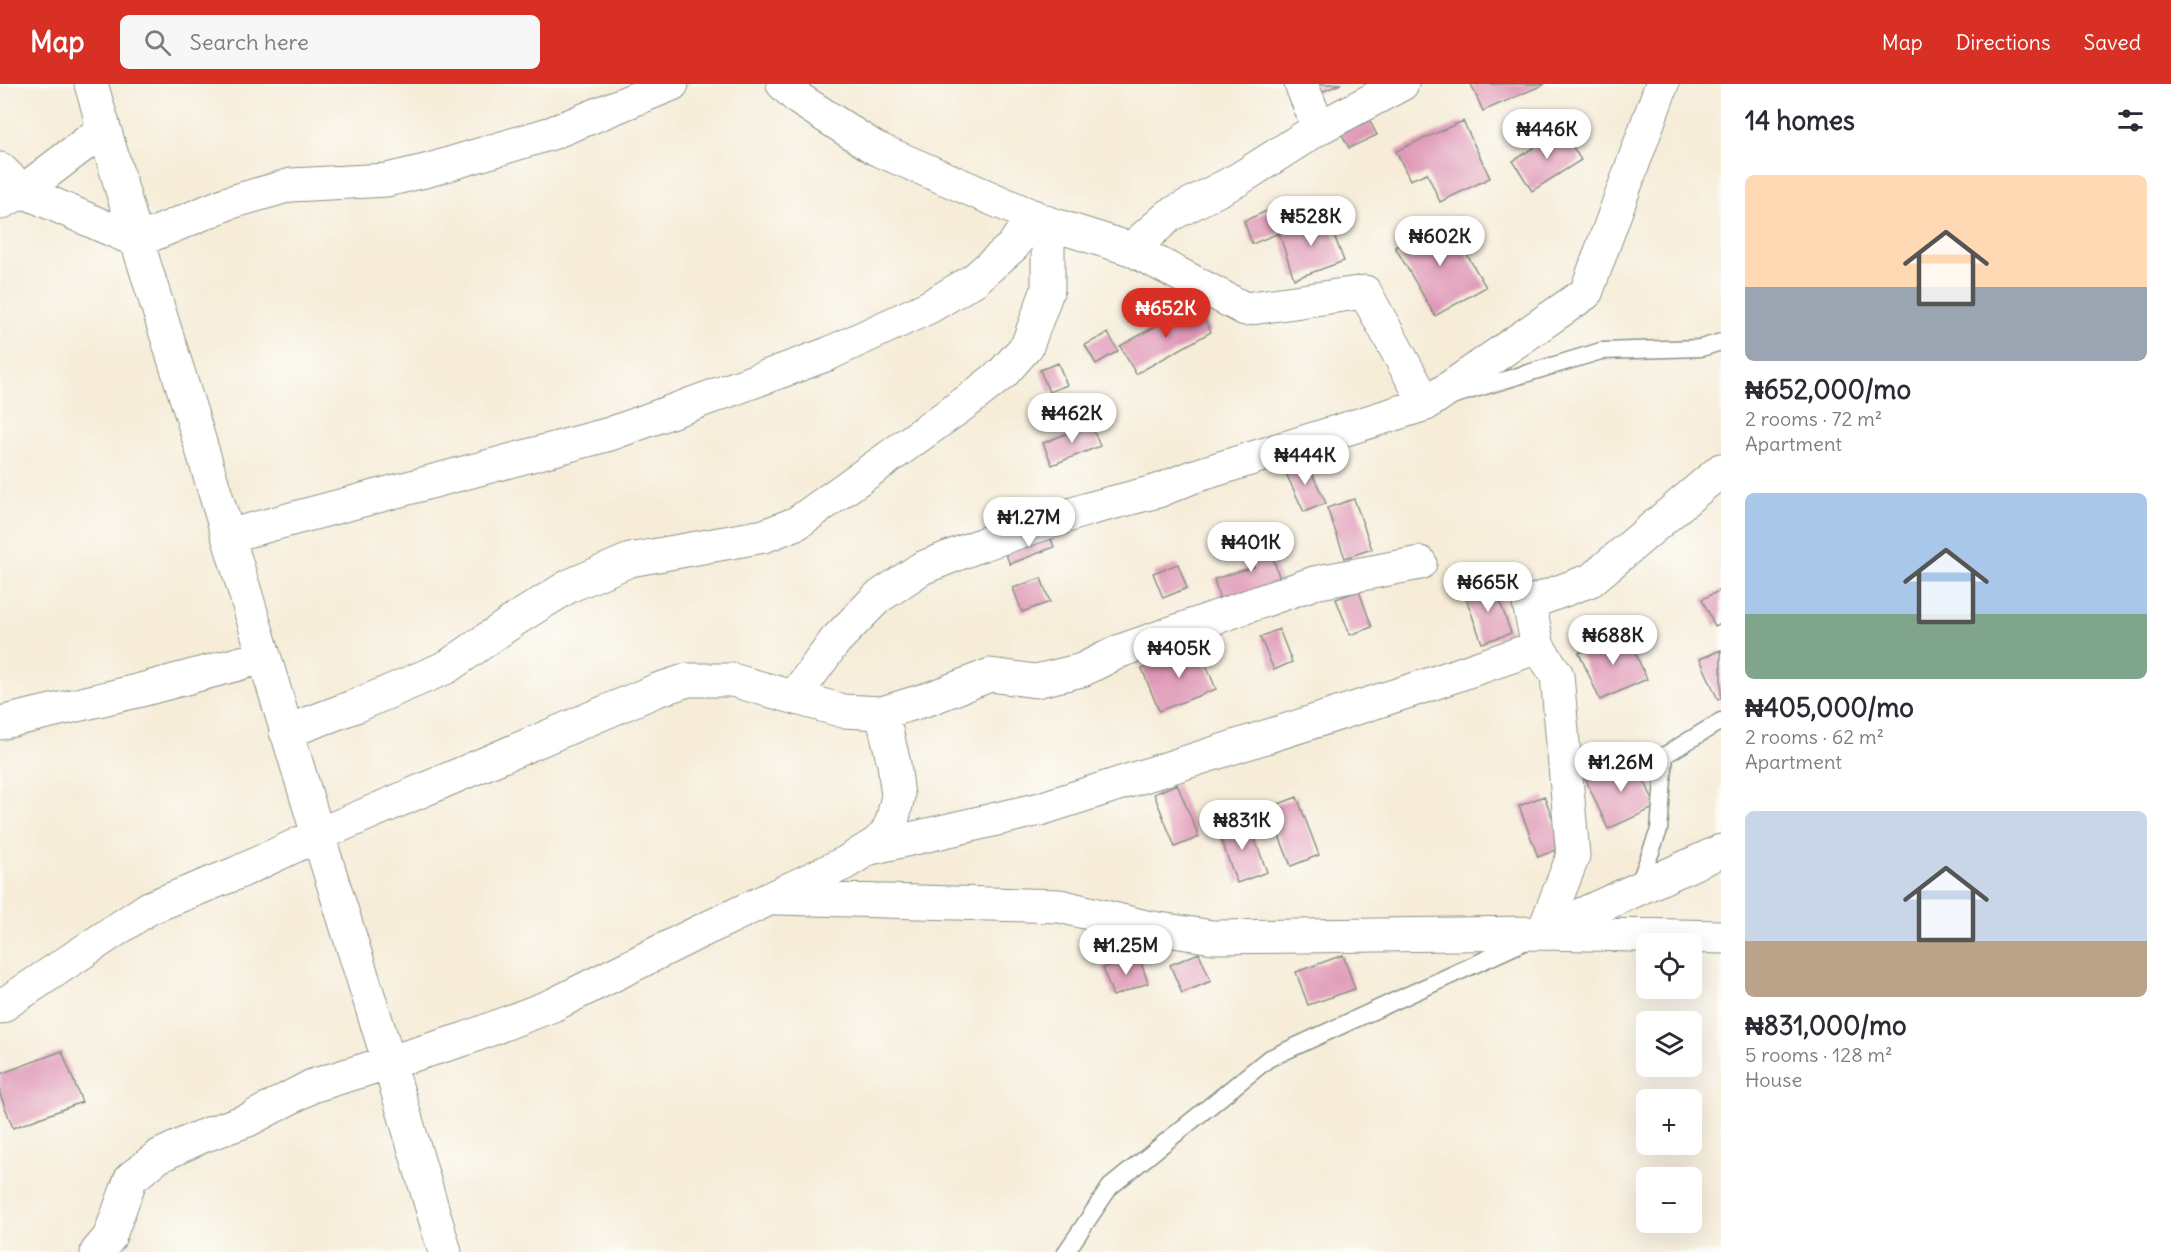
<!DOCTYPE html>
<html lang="en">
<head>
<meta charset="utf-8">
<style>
	body { margin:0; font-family:Delius,sans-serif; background:#f7f7f7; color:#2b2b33; height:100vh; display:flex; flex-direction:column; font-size:22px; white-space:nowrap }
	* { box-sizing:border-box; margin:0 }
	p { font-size:20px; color:#7c7c81 }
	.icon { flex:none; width:33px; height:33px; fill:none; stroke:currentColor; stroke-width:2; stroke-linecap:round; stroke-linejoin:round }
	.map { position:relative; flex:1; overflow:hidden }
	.side { display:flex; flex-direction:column; background:#fff; width:450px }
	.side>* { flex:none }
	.controls { position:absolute; left:1636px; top:849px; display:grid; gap:12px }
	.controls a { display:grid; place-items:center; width:66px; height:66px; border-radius:9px; background:#fff; box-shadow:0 6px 24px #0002; font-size:30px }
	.price { position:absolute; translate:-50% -51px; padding:0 14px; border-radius:21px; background:#fff; color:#222; font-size:20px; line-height:39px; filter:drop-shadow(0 2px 3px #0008) }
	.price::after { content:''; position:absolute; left:50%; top:36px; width:18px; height:14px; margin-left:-9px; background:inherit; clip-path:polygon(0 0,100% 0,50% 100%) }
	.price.on { background:#d93025; color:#fff }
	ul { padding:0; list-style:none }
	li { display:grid; align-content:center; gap:12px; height:318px; padding:0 24px }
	li span { display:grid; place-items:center; height:186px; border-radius:9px; color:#555 }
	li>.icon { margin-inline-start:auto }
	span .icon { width:108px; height:108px; fill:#fffc; stroke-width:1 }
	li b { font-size:26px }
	h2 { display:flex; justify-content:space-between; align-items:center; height:72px; padding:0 24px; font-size:26px }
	header { display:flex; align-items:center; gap:36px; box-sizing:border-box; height:84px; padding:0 30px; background:#d93025; color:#fff }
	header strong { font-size:28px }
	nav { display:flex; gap:33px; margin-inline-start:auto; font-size:21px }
	.search { width:420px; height:54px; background:#f7f7f7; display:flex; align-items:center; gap:15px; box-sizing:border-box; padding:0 21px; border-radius:9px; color:#7c7c81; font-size:22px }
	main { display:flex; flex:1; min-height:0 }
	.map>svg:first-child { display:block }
	.building { fill:#df97b6 }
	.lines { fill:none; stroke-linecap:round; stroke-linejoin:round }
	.lane-casing { stroke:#8a9486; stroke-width:19 }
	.street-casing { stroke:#8a9486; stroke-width:35 }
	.lane { stroke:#fff; stroke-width:16 }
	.street { stroke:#fff; stroke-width:33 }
</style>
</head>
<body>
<header>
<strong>Map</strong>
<div class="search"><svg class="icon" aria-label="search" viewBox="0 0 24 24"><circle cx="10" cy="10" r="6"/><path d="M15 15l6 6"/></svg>Search here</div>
<nav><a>Map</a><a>Directions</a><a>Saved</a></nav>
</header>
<main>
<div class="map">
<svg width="1721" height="1168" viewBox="0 0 1721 1168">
	<rect width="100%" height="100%" fill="#fdfcf7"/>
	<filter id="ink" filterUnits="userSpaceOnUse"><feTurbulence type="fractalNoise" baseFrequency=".0167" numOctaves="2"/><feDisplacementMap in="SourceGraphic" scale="12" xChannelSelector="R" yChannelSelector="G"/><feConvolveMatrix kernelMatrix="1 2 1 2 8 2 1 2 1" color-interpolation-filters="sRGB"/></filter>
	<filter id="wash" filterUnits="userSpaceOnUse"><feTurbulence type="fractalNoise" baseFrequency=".008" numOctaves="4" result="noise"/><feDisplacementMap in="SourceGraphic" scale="24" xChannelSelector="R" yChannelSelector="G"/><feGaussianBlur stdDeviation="1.35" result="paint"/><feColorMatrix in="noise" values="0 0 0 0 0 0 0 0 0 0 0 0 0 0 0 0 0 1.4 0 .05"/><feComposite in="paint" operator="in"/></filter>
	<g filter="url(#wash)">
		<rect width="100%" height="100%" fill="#f6ecd8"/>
		<g id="blocks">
			<path class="building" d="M 1312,0 L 1341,0 L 1316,10 Z
				M 1471,0 L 1545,0 L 1483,27 Z
				M 1365,28 L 1377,51 L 1349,64 L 1337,41 Z
				M 1463,37 L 1490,94 L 1440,118 L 1427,89 L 1410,96 L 1396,67 Z
				M 1562,46 L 1581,76 L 1532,107 L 1513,77 Z
				M 1269,126 L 1279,149 L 1252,160 L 1244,137 Z
				M 1326,130 L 1344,177 L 1294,195 L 1279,149 Z
				M 1445,134 L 1486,203 L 1435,232 L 1395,163 Z
				M 1196,220 L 1211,248 L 1136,290 L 1120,262 Z
				M 1108,249 L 1118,267 L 1096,280 L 1085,261 Z
				M 1058,279 L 1067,301 L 1049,308 L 1040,286 Z
				M 1091,340 L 1100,362 L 1052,381 L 1043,359 Z
				M 1305,375 L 1326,419 L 1304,428 L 1284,385 Z
				M 1354,415 L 1372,465 L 1345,474 L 1327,424 Z
				M 1048,447 L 1054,463 L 1010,480 L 1003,464 Z
				M 1265,448 L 1282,502 L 1221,520 L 1214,495 L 1254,483 L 1245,454 Z
				M 1178,480 L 1187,504 L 1163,514 L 1153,489 Z
				M 1041,494 L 1050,518 L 1022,528 L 1013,504 Z
				M 1493,498 L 1511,549 L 1482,559 L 1464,509 Z
				M 1721,506 L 1721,539 L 1715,542 L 1702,515 Z
				M 1359,507 L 1372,543 L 1350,551 L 1336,515 Z
				M 1279,545 L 1292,578 L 1274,586 L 1260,553 Z
				M 1626,548 L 1647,595 L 1600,616 L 1579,569 Z
				M 1199,563 L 1216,605 L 1159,627 L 1142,585 Z
				M 1721,566 L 1721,614 L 1718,616 L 1700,575 Z
				M 1634,673 L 1656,723 L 1608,745 L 1585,694 Z
				M 1177,700 L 1199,753 L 1175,763 L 1154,710 Z
				M 1544,712 L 1564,763 L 1538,773 L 1519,722 Z
				M 1297,713 L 1319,771 L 1291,782 L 1268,724 Z
				M 1247,734 L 1267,788 L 1237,799 L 1217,745 Z
				M 1199,869 L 1211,897 L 1182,909 L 1170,881 Z
				M 1343,871 L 1355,905 L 1308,921 L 1296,888 Z
				M 1139,872 L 1148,899 L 1113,912 L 1103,884 Z
				M 62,967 L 82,1018 L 13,1044 L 0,1010 L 0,990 Z"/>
		</g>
	</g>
	<g filter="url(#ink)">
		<use href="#blocks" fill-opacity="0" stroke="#8a9486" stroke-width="1.5"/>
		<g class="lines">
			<defs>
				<path id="lane" d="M 1455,311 L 1601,267 L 1701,264 L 1721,258
					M 1637,805 L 1659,746 L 1665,671 L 1721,637
					M 1066,1168 L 1110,1103 L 1268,975 L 1526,857"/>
				<path id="street" d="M 91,0 L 137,157 L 192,332 L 318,751 L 389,978 L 445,1168
					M 783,0 L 799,15 L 875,64 L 1048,139 L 1131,165 L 1245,225 L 1365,208 L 1426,320
					M 1301,0 L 1319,44
					M 0,85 L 23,107 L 137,157 L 228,119 L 291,101 L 387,96 L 429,86 L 552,49 L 672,0
					M 0,119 L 23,107 L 104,45
					M 1131,165 L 1170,131 L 1239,95 L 1319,44 L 1402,0
					M 228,452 L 610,350 L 828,270 L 929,223 L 974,196 L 1013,162 L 1033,132
					M 1538,563 L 1557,591 L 1573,772 L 1543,849
					M 794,613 L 835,557 L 877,514 L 922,484 L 983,460 L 1088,425 L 1158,407 L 1192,393 L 1426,320 L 1586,209 L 1662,0
					M 0,639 L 137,607 L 264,573
					M 286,648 L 358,621 L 447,583 L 516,535 L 569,502 L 630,476 L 764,452 L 797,439 L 969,316 L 1003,289 L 1027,262 L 1048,205 L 1048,139
					M 871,764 L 1040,725 L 1422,603 L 1538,563 L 1529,519 L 1591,496 L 1721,386
					M 779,814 L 1060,822 L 1146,843 L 1213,853 L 1543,849 L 1721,853
					M 1550,845 L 1721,767
					M 0,923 L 149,824 L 237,789 L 318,751 L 657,606 L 688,596 L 732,596 L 843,627 L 882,629 L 931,614 L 990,591 L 1036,597 L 1082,586 L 1120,567 L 1314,499 L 1420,479
					M 97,1168 L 109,1154 L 131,1094 L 159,1072 L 200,1053 L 248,1036 L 312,1002 L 465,955 L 553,921 L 697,849 L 845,779 L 877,759 L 886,750 L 892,738 L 898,712 L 894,680 L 882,629"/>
			</defs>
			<use href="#lane" class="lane-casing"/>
			<use href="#street" class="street-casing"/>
			<use href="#lane" class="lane"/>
			<use href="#street" class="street"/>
		</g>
	</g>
</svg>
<div class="controls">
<a><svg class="icon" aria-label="locate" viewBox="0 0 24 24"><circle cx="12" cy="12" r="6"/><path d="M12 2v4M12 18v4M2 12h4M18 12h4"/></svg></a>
<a><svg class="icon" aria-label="layers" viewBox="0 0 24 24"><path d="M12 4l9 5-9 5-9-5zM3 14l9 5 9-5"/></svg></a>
<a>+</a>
<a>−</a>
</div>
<b class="price" style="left:1547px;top:76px">₦446K</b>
<b class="price" style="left:1311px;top:163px">₦528K</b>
<b class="price" style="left:1440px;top:183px">₦602K</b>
<b class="price on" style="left:1166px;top:255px">₦652K</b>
<b class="price" style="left:1072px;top:360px">₦462K</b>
<b class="price" style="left:1305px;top:402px">₦444K</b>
<b class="price" style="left:1029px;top:464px">₦1.27M</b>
<b class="price" style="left:1251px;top:489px">₦401K</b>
<b class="price" style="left:1488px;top:529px">₦665K</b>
<b class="price" style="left:1613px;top:582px">₦688K</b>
<b class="price" style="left:1179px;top:595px">₦405K</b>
<b class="price" style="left:1621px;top:709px">₦1.26M</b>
<b class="price" style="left:1242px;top:767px">₦831K</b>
<b class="price" style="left:1126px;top:892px">₦1.25M</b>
</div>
<section class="side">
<h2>14 homes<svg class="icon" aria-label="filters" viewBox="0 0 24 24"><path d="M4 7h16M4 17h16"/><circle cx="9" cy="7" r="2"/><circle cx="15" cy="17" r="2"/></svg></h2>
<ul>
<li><span style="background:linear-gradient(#ffd9b3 60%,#9aa5b1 0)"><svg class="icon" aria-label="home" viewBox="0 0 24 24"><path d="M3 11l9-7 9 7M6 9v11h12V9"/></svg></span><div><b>₦652,000/mo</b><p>2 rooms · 72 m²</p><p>Apartment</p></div></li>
<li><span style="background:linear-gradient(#a9c7e8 65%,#7fa58c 0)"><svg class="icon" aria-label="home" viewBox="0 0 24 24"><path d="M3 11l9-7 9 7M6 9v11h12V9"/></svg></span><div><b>₦405,000/mo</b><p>2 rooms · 62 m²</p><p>Apartment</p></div></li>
<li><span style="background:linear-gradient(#c9d6e8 70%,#b9a48a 0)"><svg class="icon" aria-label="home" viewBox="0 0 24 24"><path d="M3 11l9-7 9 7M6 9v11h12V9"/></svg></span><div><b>₦831,000/mo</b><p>5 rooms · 128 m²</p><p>House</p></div></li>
</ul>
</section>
</main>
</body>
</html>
